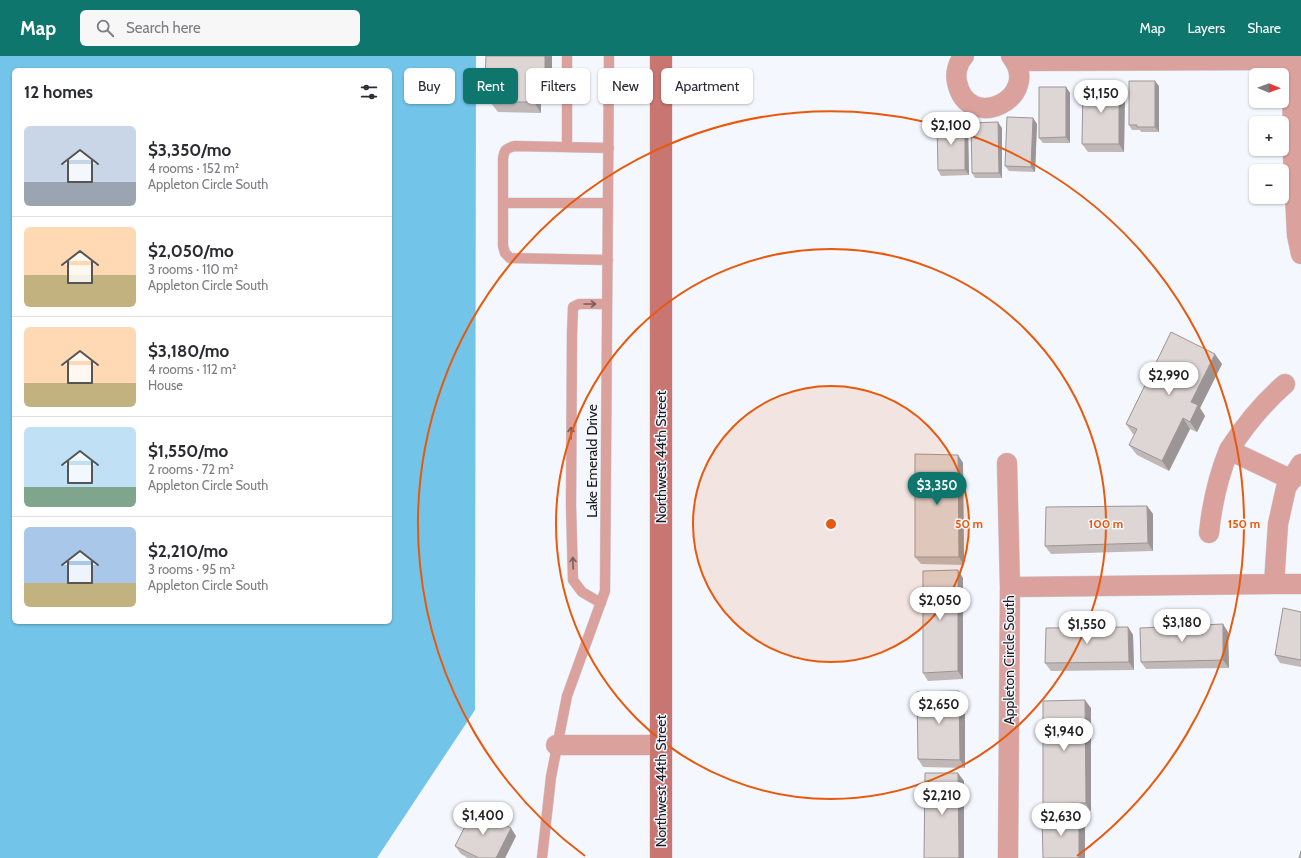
<!DOCTYPE html>
<html lang="en">
<head>
<meta charset="utf-8">
<style>
	body { margin:0; font-family:Cabin,sans-serif; background:#f7f7f7; color:#2b2b33; height:100vh; display:flex; flex-direction:column; font-size:15px; white-space:nowrap }
	* { box-sizing:border-box; margin:0 }
	p { font-size:13px; color:#7c7c81 }
	.icon { flex:none; width:22px; height:22px; fill:none; stroke:currentColor; stroke-width:2; stroke-linecap:round; stroke-linejoin:round }
	.map { position:relative; flex:1; overflow:hidden }
	.details { position:absolute; left:12px; top:12px; width:380px; height:556px; display:flex; flex-direction:column; background:#fff; border-radius:6px; box-shadow:0 1px 3px #0004 }
	.details>* { flex:none }
	.banner { position:absolute; left:404px; top:12px; width:380px; height:36px; display:flex; gap:8px }
	.needle { width:26px; rotate:91deg }
	.buttons { position:absolute; left:1249px; top:12px; display:grid; gap:8px }
	.buttons a { display:grid; place-items:center; width:40px; height:40px; border-radius:6px; background:#fff; box-shadow:0 1px 3px #0004; font-size:20px }
	.price { position:absolute; translate:-50% -34px; padding:0 9px; border-radius:14px; background:#fff; color:#222; font-size:13px; line-height:26px; filter:drop-shadow(0 1px 2px #0008) }
	.price::after { content:''; position:absolute; left:50%; top:24px; width:12px; height:9px; margin-left:-6px; background:inherit; clip-path:polygon(0 0,100% 0,50% 100%) }
	.price.selected { background:#0f766e; color:#fff }
	ul { padding:0; list-style:none }
	li { display:flex; align-items:center; gap:12px; height:100px; padding:0 12px }
	li+li { border-top:1px solid #e1e1e2 }
	li span { display:grid; place-items:center; flex:none; width:112px; height:80px; border-radius:6px; color:#555 }
	li>.icon { margin-inline-start:auto }
	span .icon { width:48px; height:48px; fill:#fffc; stroke-width:1 }
	li b { font-size:17px }
	h2 { display:flex; justify-content:space-between; align-items:center; height:48px; padding:0 12px; font-size:17px }
	.chip { padding:0 14px; border-radius:6px; background:#fff; box-shadow:0 1px 3px #0004; font-size:14px; line-height:36px }
	.chip.selected { background:#0f766e; color:#fff }
	header { display:flex; align-items:center; gap:24px; box-sizing:border-box; height:56px; padding:0 20px; background:#0f766e; color:#fff }
	header strong { font-size:19px }
	nav { display:flex; gap:22px; margin-inline-start:auto; font-size:14px }
	.search { width:280px; height:36px; background:#f7f7f7; display:flex; align-items:center; gap:10px; box-sizing:border-box; padding:0 14px; border-radius:6px; color:#7c7c81; font-size:15px }
	.map>svg:first-child { display:block }
	.water { fill:#73c4e9; fill-rule:evenodd }
	.lines { fill:none; stroke-linecap:round; stroke-linejoin:round }
	.lane-casing { stroke:#d1d4da; stroke-width:11 }
	.street-casing { stroke:#d1d4da; stroke-width:21 }
	.secondary-casing { stroke:#d1d4da; stroke-width:23 }
	.lane { stroke:#dba19d; stroke-width:10 }
	.street { stroke:#dba19d; stroke-width:20 }
	.secondary { stroke:#c97571; stroke-width:22 }
	.wall { fill:#bfb8b7 }
	.shaded-wall { fill:#9b9695 }
	.building { fill:#ded6d5; stroke:#9b9695 }
	.oneway { stroke:#7a5e5d }
	.ring { fill:none; stroke:#e8590c; stroke-width:2 }
	.labels { text-anchor:middle; dominant-baseline:central; stroke-width:3; stroke-linejoin:round; paint-order:stroke }
	.street-label { font-size:14px; fill:#1a1b1d; stroke:#f4f7fe }
	.centre { fill:#e8590c; stroke:#f4f7fe; stroke-width:2 }
	.ring-label { font-size:12px; text-anchor:middle; font-weight:bold; fill:#e8590c; stroke:#f4f7fe; stroke-width:3; stroke-linejoin:round; paint-order:stroke }
</style>
</head>
<body>
<header>
<strong>Map</strong>
<div class="search"><svg class="icon" aria-label="search" viewBox="0 0 24 24"><circle cx="10" cy="10" r="6"/><path d="M15 15l6 6"/></svg>Search here</div>
<nav><a>Map</a><a>Layers</a><a>Share</a></nav>
</header>
<div class="map">
<svg width="1301" height="802" viewBox="0 0 1301 802">
	<rect width="100%" height="100%" fill="#f4f7fe"/>
	<path class="water" d="M 0,0 L 476,0 L 475,654 L 377,802 L 0,802 ZM 14,14 L 390,14 L 390,566 L 14,566 Z"/>
	<g class="lines">
		<defs>
			<path id="lane" d="M 567,0 L 567,91
				M 503,147 L 608,147
				M 608,204 L 510,202 L 505,197 L 503,190 L 503,103 C 504,94 506,92 515,90 L 609,92
				M 601,547 L 582,536 L 573,524 L 571,449 L 572,278 L 573,251 L 579,248 L 607,248
				M 542,802 L 551,721 L 567,640 L 605,535 L 609,0"/>
			<path id="street" d="M 964,0 C 958,6 955,17 957,26 C 968,79 1044,41 1011,0
				M 1292,0 L 1293,99 L 1297,179 L 1301,198
				M 1015,5 L 1301,4
				M 1285,328 C 1262,348 1245,369 1229,394 L 1292,424
				M 1007,407 L 1010,531 L 1008,802
				M 1209,477 C 1212,447 1218,421 1229,394
				M 1274,528 L 1301,528
				M 1010,531 L 1274,528 L 1278,468 L 1286,432 L 1301,408
				M 556,689 L 661,689"/>
			<path id="secondary" d="M 661,0 L 661,802"/>
		</defs>
		<use href="#lane" class="lane-casing"/>
		<use href="#street" class="street-casing"/>
		<use href="#secondary" class="secondary-casing"/>
		<use href="#lane" class="lane"/>
		<use href="#street" class="street"/>
		<use href="#secondary" class="secondary"/>
	</g>
	<path class="wall" d="M 486,0 L 552,0 L 552,40 L 541,40 L 541,57 L 498,56 L 490,46 L 491,34 L 485,27 Z
		M 1159,30 L 1159,76 L 1141,76 L 1140,74 L 1132,74 L 1129,69 Z
		M 1066,31 L 1070,37 L 1070,87 L 1043,87 L 1039,82 Z
		M 1125,35 L 1124,96 L 1088,96 L 1082,88 Z
		M 1033,62 L 1037,68 L 1035,116 L 1009,115 L 1005,110 Z
		M 965,67 L 968,72 L 969,119 L 941,120 L 938,114 Z
		M 1002,72 L 1002,122 L 975,122 L 972,117 Z
		M 1222,308 L 1200,352 L 1205,360 L 1197,376 L 1190,373 L 1169,415 L 1137,399 L 1129,389 L 1135,379 L 1133,378 L 1126,368 Z
		M 958,399 L 963,407 L 964,509 L 921,508 L 915,501 Z
		M 1147,450 L 1153,458 L 1153,495 L 1051,498 L 1045,490 Z
		M 963,522 L 963,623 L 928,625 L 923,617 Z
		M 1301,556 L 1301,611 L 1280,607 L 1275,599 Z
		M 1128,571 L 1133,579 L 1134,614 L 1051,615 L 1045,607 Z
		M 1228,576 L 1229,612 L 1146,613 L 1141,606 Z
		M 965,643 L 965,712 L 923,711 L 918,703 Z
		M 1091,652 L 1091,755 L 1048,756 L 1043,748 Z
		M 516,780 L 505,802 L 468,802 L 461,798 L 455,790 Z"/>
	<path class="shaded-wall" d="M 545,0 L 552,0 L 552,40 L 545,30 Z
		M 1155,25 L 1159,30 L 1159,76 L 1155,71 Z
		M 1119,27 L 1125,35 L 1124,96 L 1119,88 Z
		M 534,30 L 541,40 L 541,57 L 534,46 Z
		M 1066,31 L 1070,37 L 1070,87 L 1066,81 Z
		M 1033,62 L 1037,68 L 1035,116 L 1031,111 Z
		M 998,66 L 1002,72 L 1002,122 L 999,117 Z
		M 965,67 L 968,72 L 969,119 L 965,114 Z
		M 1215,298 L 1222,308 L 1200,352 L 1205,360 L 1197,376 L 1190,366 L 1191,346 Z
		M 1183,362 L 1190,373 L 1169,415 L 1162,405 Z
		M 958,399 L 963,407 L 964,509 L 959,501 Z
		M 1147,450 L 1153,458 L 1153,495 L 1148,487 Z
		M 958,514 L 963,522 L 963,623 L 958,615 Z
		M 1223,568 L 1228,576 L 1229,612 L 1223,604 Z
		M 1128,571 L 1133,579 L 1134,614 L 1129,606 Z
		M 959,635 L 965,643 L 965,712 L 960,704 Z
		M 1085,644 L 1091,652 L 1091,755 L 1086,747 Z
		M 958,717 L 964,725 L 964,802 L 959,802 Z
		M 1079,761 L 1085,768 L 1085,802 L 1079,802 Z
		M 511,772 L 516,780 L 505,802 L 496,802 Z"/>
	<path class="building" d="M 486,0 L 545,0 L 545,30 L 534,30 L 534,46 L 490,46 L 491,27 L 485,27 Z
		M 1129,25 L 1155,25 L 1155,71 L 1137,71 L 1137,69 L 1129,69 Z
		M 1083,27 L 1119,27 L 1119,88 L 1082,88 Z
		M 1039,31 L 1066,31 L 1066,81 L 1039,82 Z
		M 1007,61 L 1033,62 L 1031,111 L 1005,110 Z
		M 998,66 L 999,117 L 972,117 L 971,67 Z
		M 937,67 L 965,67 L 965,114 L 938,114 Z
		M 1171,276 L 1215,298 L 1191,346 L 1198,349 L 1190,366 L 1183,362 L 1162,405 L 1129,389 L 1137,373 L 1126,368 Z
		M 915,398 L 958,399 L 959,501 L 915,501 Z
		M 1147,450 L 1148,487 L 1045,490 L 1046,451 Z
		M 958,514 L 958,615 L 923,617 L 923,515 Z
		M 1283,552 L 1301,556 L 1301,604 L 1275,599 Z
		M 1223,568 L 1223,604 L 1141,606 L 1140,572 Z
		M 1128,571 L 1129,606 L 1045,607 L 1046,572 Z
		M 959,635 L 960,704 L 918,703 L 917,636 Z
		M 1085,644 L 1086,747 L 1043,748 L 1043,645 Z
		M 925,717 L 958,717 L 959,802 L 924,802 Z
		M 474,753 L 511,772 L 496,802 L 479,802 L 455,790 Z
		M 1042,760 L 1079,761 L 1079,802 L 1043,802 Z
		M 1301,795 L 1301,802 L 1299,802 Z"/>
	<defs><path id="oneway-shaft" d="M-6 0H5M1.5-3L5.5 0L1.5 3" fill="none" stroke-width="1.6" stroke-linecap="round" stroke-linejoin="round"/></defs>
	<g class="oneway">
		<use href="#oneway-shaft" transform="translate(590 248)"/>
		<use href="#oneway-shaft" transform="translate(571 377) rotate(-90)"/>
		<use href="#oneway-shaft" transform="translate(573 507) rotate(-92)"/>
	</g>
	<circle cx="831" cy="468" r="138" fill="#e8590c" fill-opacity=".12"/>
	<g class="ring">
		<circle cx="831" cy="468" r="138"/>
		<circle cx="831" cy="468" r="275"/>
		<path d="M585 800A413 413 0 1 1 1077 800"/>
	</g>
	<g class="labels">
		<g class="street-label">
			<text transform="translate(661 401) rotate(-90)">Northwest 44th Street</text>
			<text transform="translate(592 405) rotate(-90)">Lake Emerald Drive</text>
			<text transform="translate(1009 604) rotate(-90)">Appleton Circle South</text>
			<text transform="translate(661 725) rotate(-90)">Northwest 44th Street</text>
		</g>
	</g>
	<circle cx="831" cy="468" r="6" class="centre"/>
	<g class="ring-label">
		<text x="969" y="472">50 m</text>
		<text x="1106" y="472">100 m</text>
		<text x="1244" y="472">150 m</text>
	</g>
</svg>
<div class="buttons">
<a><svg class="needle" viewBox="-14 -14 28 28"><path d="M0-13l5 13h-10z" fill="#e53935"/><path d="M0 13l5-13h-10z" fill="#7c7c81"/></svg></a>
<a>+</a>
<a>−</a>
</div>
<b class="price" style="left:1101px;top:58px">$1,150</b>
<b class="price" style="left:951px;top:90px">$2,100</b>
<b class="price" style="left:1169px;top:340px">$2,990</b>
<b class="price selected" style="left:937px;top:450px">$3,350</b>
<b class="price" style="left:940px;top:565px">$2,050</b>
<b class="price" style="left:1182px;top:587px">$3,180</b>
<b class="price" style="left:1087px;top:589px">$1,550</b>
<b class="price" style="left:939px;top:669px">$2,650</b>
<b class="price" style="left:1064px;top:696px">$1,940</b>
<b class="price" style="left:942px;top:760px">$2,210</b>
<b class="price" style="left:483px;top:780px">$1,400</b>
<b class="price" style="left:1061px;top:781px">$2,630</b>
<div class="banner">
<a class="chip">Buy</a>
<a class="chip selected">Rent</a>
<a class="chip">Filters</a>
<a class="chip">New</a>
<a class="chip">Apartment</a>
</div>
<section class="details">
<h2>12 homes<svg class="icon" aria-label="filters" viewBox="0 0 24 24"><path d="M4 7h16M4 17h16"/><circle cx="9" cy="7" r="2"/><circle cx="15" cy="17" r="2"/></svg></h2>
<ul>
<li><span style="background:linear-gradient(#c9d6e8 70%,#9aa5b1 0)"><svg class="icon" aria-label="home" viewBox="0 0 24 24"><path d="M3 11l9-7 9 7M6 9v11h12V9"/></svg></span><div><b>$3,350/mo</b><p>4 rooms · 152 m²</p><p>Appleton Circle South</p></div></li>
<li><span style="background:linear-gradient(#ffd9b3 60%,#c2b280 0)"><svg class="icon" aria-label="home" viewBox="0 0 24 24"><path d="M3 11l9-7 9 7M6 9v11h12V9"/></svg></span><div><b>$2,050/mo</b><p>3 rooms · 110 m²</p><p>Appleton Circle South</p></div></li>
<li><span style="background:linear-gradient(#ffd9b3 70%,#c2b280 0)"><svg class="icon" aria-label="home" viewBox="0 0 24 24"><path d="M3 11l9-7 9 7M6 9v11h12V9"/></svg></span><div><b>$3,180/mo</b><p>4 rooms · 112 m²</p><p>House</p></div></li>
<li><span style="background:linear-gradient(#bfe0f5 75%,#7fa58c 0)"><svg class="icon" aria-label="home" viewBox="0 0 24 24"><path d="M3 11l9-7 9 7M6 9v11h12V9"/></svg></span><div><b>$1,550/mo</b><p>2 rooms · 72 m²</p><p>Appleton Circle South</p></div></li>
<li><span style="background:linear-gradient(#a9c7e8 70%,#c2b280 0)"><svg class="icon" aria-label="home" viewBox="0 0 24 24"><path d="M3 11l9-7 9 7M6 9v11h12V9"/></svg></span><div><b>$2,210/mo</b><p>3 rooms · 95 m²</p><p>Appleton Circle South</p></div></li>
</ul>
</section>
</div>
</body>
</html>
